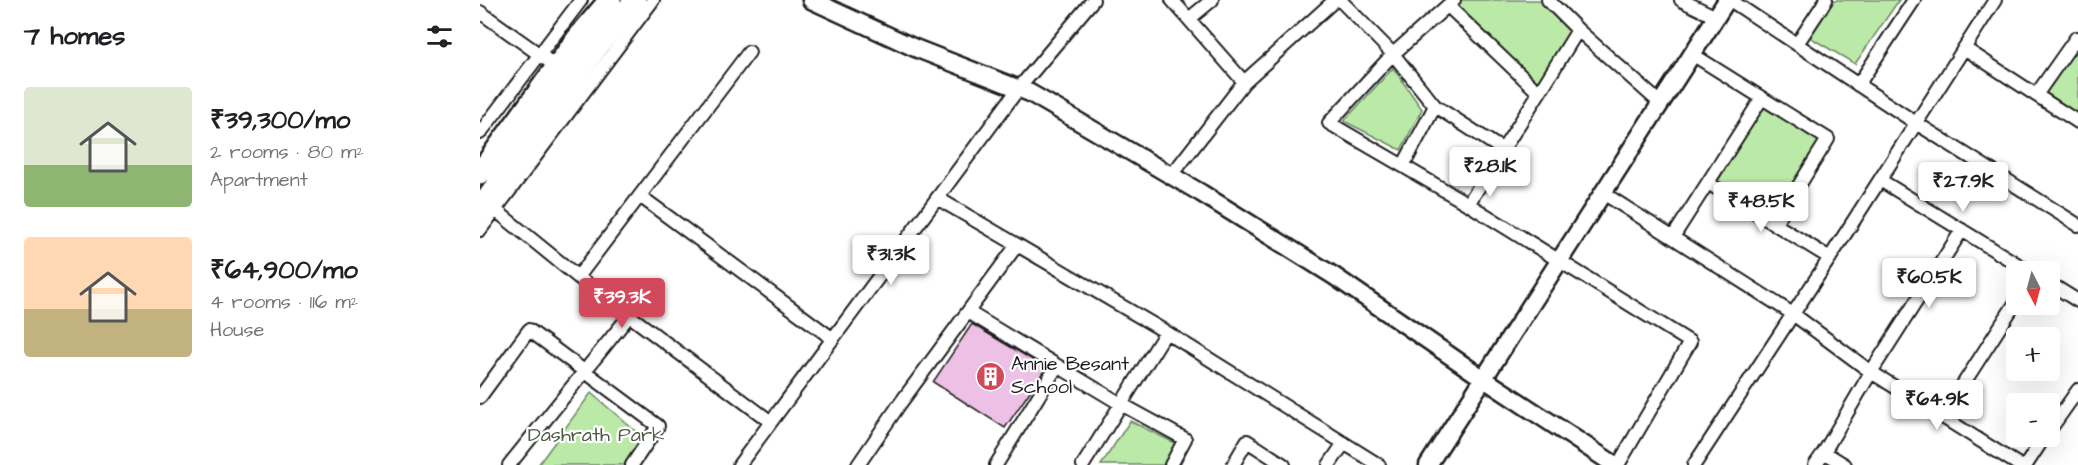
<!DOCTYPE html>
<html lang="en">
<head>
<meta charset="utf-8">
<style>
	body { margin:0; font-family:"Architects Daughter",sans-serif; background:#f6f6f6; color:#202124; height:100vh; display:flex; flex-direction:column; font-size:22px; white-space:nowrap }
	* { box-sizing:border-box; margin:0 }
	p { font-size:20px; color:#757577 }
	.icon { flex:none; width:33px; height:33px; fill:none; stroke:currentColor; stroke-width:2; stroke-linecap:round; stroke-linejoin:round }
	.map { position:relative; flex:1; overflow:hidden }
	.panel { display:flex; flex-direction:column; background:#fff; width:480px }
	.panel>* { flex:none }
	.needle { width:39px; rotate:174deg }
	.fabs { position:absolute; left:1526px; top:261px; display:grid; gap:12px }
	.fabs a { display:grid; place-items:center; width:54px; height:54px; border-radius:6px; background:#fff; box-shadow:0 6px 24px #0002; font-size:30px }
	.price { position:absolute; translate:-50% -51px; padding:0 14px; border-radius:6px; background:#fff; color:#222; font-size:20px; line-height:39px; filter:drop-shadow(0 2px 3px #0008) }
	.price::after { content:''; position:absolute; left:50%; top:36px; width:18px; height:14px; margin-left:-9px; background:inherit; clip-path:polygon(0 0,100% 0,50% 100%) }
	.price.selected { background:#d1495b; color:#fff }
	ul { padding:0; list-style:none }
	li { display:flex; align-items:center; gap:18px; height:150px; padding:0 24px }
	li span { display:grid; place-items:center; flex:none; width:168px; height:120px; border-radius:6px; color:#555 }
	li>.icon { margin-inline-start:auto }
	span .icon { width:72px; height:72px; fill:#fffc; stroke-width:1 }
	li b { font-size:26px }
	h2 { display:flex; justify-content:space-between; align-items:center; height:72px; padding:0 24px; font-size:26px }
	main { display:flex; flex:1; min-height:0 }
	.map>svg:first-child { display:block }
	.green { fill:#bbeaa8; stroke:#6c8362; stroke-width:1.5 }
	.building { fill:#edc0e5; stroke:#1c1c1c; stroke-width:1.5 }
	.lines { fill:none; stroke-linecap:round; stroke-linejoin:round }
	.street-casing { stroke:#1c1c1c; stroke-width:16 }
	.secondary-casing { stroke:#1c1c1c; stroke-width:21 }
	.highway-casing { stroke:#1c1c1c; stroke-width:26 }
	.street { stroke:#fff; stroke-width:12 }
	.secondary { stroke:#fff; stroke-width:16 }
	.highway { stroke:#fff; stroke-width:21 }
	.labels { text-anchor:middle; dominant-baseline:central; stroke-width:4.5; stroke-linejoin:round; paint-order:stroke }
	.poi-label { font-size:20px; fill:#1c1c1c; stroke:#fff; text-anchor:start }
	.park-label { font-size:20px; fill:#4c5a46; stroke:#fff }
</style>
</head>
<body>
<main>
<section class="panel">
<h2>7 homes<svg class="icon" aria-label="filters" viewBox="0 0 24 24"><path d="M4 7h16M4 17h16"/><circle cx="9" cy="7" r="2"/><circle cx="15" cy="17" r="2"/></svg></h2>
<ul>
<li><span style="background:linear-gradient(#dfe7d0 65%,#8fb573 0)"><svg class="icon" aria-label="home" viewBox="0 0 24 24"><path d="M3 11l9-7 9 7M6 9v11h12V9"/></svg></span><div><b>₹39,300/mo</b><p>2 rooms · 80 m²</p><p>Apartment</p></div></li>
<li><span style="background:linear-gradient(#ffd9b3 60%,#c2b280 0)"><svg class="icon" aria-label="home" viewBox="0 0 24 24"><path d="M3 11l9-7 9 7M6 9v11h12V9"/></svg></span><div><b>₹64,900/mo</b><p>4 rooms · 116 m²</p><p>House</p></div></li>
</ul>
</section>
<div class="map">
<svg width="1598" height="465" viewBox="0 0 1598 465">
	<rect width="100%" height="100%" fill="#fff"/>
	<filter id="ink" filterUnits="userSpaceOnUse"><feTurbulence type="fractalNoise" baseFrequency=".0167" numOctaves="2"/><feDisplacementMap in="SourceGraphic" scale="12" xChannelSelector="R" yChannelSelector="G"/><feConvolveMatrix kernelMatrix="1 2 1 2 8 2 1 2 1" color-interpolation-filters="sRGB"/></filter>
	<g filter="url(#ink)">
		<path class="green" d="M 982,0 L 1061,0 L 1092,32 L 1058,85 L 975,6 Z
			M 1351,0 L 1419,0 L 1375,64 L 1326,35 Z
			M 1597,48 L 1598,49 L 1598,114 L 1566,93 Z
			M 913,68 L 942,109 L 921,150 L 864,121 Z
			M 1285,105 L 1342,140 L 1293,216 L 1237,182 Z
			M 111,393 L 166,440 L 147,465 L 58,465 Z
			M 650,421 L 697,444 L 685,465 L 621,465 Z"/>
		<path class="building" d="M 492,324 L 566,368 L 525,428 L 453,382 Z"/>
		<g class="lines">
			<defs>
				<path id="street" d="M 692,0 L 764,82 L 855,0
					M 860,0 L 913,54 L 974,0
					M 1201,0 L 1236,17
					M 1250,0 L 1436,123 L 1598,225
					M 968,6 L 1059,93 L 1098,30 L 1068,0
					M 0,12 L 77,67
					M 709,19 L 732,0
					M 1098,30 L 1180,103
					M 1317,44 L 1346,0
					M 1484,48 L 1556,95 L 1596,38 L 1598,40
					M 913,54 L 955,106 L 923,166 L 849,123 Z
					M 1378,85 L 1434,0
					M 1556,95 L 1598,122
					M 1282,98 L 1348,139 L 1295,224
					M 955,106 L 1023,150
					M 0,133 L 101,0
					M 923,166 L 988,204 L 1059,93
					M 691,176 L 764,82
					M 1400,180 L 1550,272
					M 1228,183 L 1350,258
					M 1123,193 L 1313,314 L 1391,372 L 1344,452
					M 160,196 L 353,339
					M 457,198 L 686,332 L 899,465
					M 2,199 L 98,277 L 291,422
					M 988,204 L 1210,342 L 1138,465
					M 0,230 L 173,0
					M 1482,230 L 1391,372 L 1539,465
					M 1193,237 L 1282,98 L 1212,54
					M 98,277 L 269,52
					M 1569,283 L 1598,301
					M 488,312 L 641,404 L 705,439 L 691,465
					M 0,397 L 49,330 L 178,426 L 152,465
					M 1462,417 L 1536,302
					M 1569,431 L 1598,390
					M 29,465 L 149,316
					M 259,465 L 539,88 L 613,0
					M 378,465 L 419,405 L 537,245
					M 516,465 L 577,366
					M 603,465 L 686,332
					M 753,465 L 767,441 L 804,465
					M 849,465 L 864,443
					M 1214,465 L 1353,253 L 1515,0
					M 1335,465 L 1344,452 L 1365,465
					M 1546,465 L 1565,436"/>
				<path id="secondary" d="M 331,0 L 435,48 L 550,93 L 721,193 L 854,276 L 1004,379 L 1135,465
					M 948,465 L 1247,0"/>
				<path id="highway" d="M 0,173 L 98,38 L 130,0
					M 0,209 L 117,47 L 155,0"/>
			</defs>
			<use href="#street" class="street-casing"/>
			<use href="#secondary" class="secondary-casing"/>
			<use href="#highway" class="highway-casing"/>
			<use href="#street" class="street"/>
			<use href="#secondary" class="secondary"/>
			<use href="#highway" class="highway"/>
		</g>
	</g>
	<defs>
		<symbol id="building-disc" viewBox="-11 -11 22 22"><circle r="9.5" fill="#d1495b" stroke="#fff"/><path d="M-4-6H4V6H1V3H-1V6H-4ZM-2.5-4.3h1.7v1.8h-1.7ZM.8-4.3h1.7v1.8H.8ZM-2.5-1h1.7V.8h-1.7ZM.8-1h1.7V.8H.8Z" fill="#fff"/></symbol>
	</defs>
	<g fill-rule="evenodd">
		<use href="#building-disc" x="494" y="360" width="33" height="33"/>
	</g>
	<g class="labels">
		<g class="poi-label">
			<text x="531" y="364">Annie Besant<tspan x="531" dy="23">School</tspan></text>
		</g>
		<g class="park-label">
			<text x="116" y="435">Dashrath Park</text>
		</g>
	</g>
</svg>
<div class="fabs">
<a><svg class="needle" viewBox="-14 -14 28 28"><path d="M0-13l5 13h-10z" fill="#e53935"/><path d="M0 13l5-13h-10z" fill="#757577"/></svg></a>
<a>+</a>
<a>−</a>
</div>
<b class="price" style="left:1010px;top:198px">₹28.1K</b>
<b class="price" style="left:1483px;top:213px">₹27.9K</b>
<b class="price" style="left:1281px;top:233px">₹48.5K</b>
<b class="price" style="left:411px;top:286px">₹31.3K</b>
<b class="price" style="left:1449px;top:309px">₹60.5K</b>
<b class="price selected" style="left:142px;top:329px">₹39.3K</b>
<b class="price" style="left:1457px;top:431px">₹64.9K</b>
</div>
</main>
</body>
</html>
